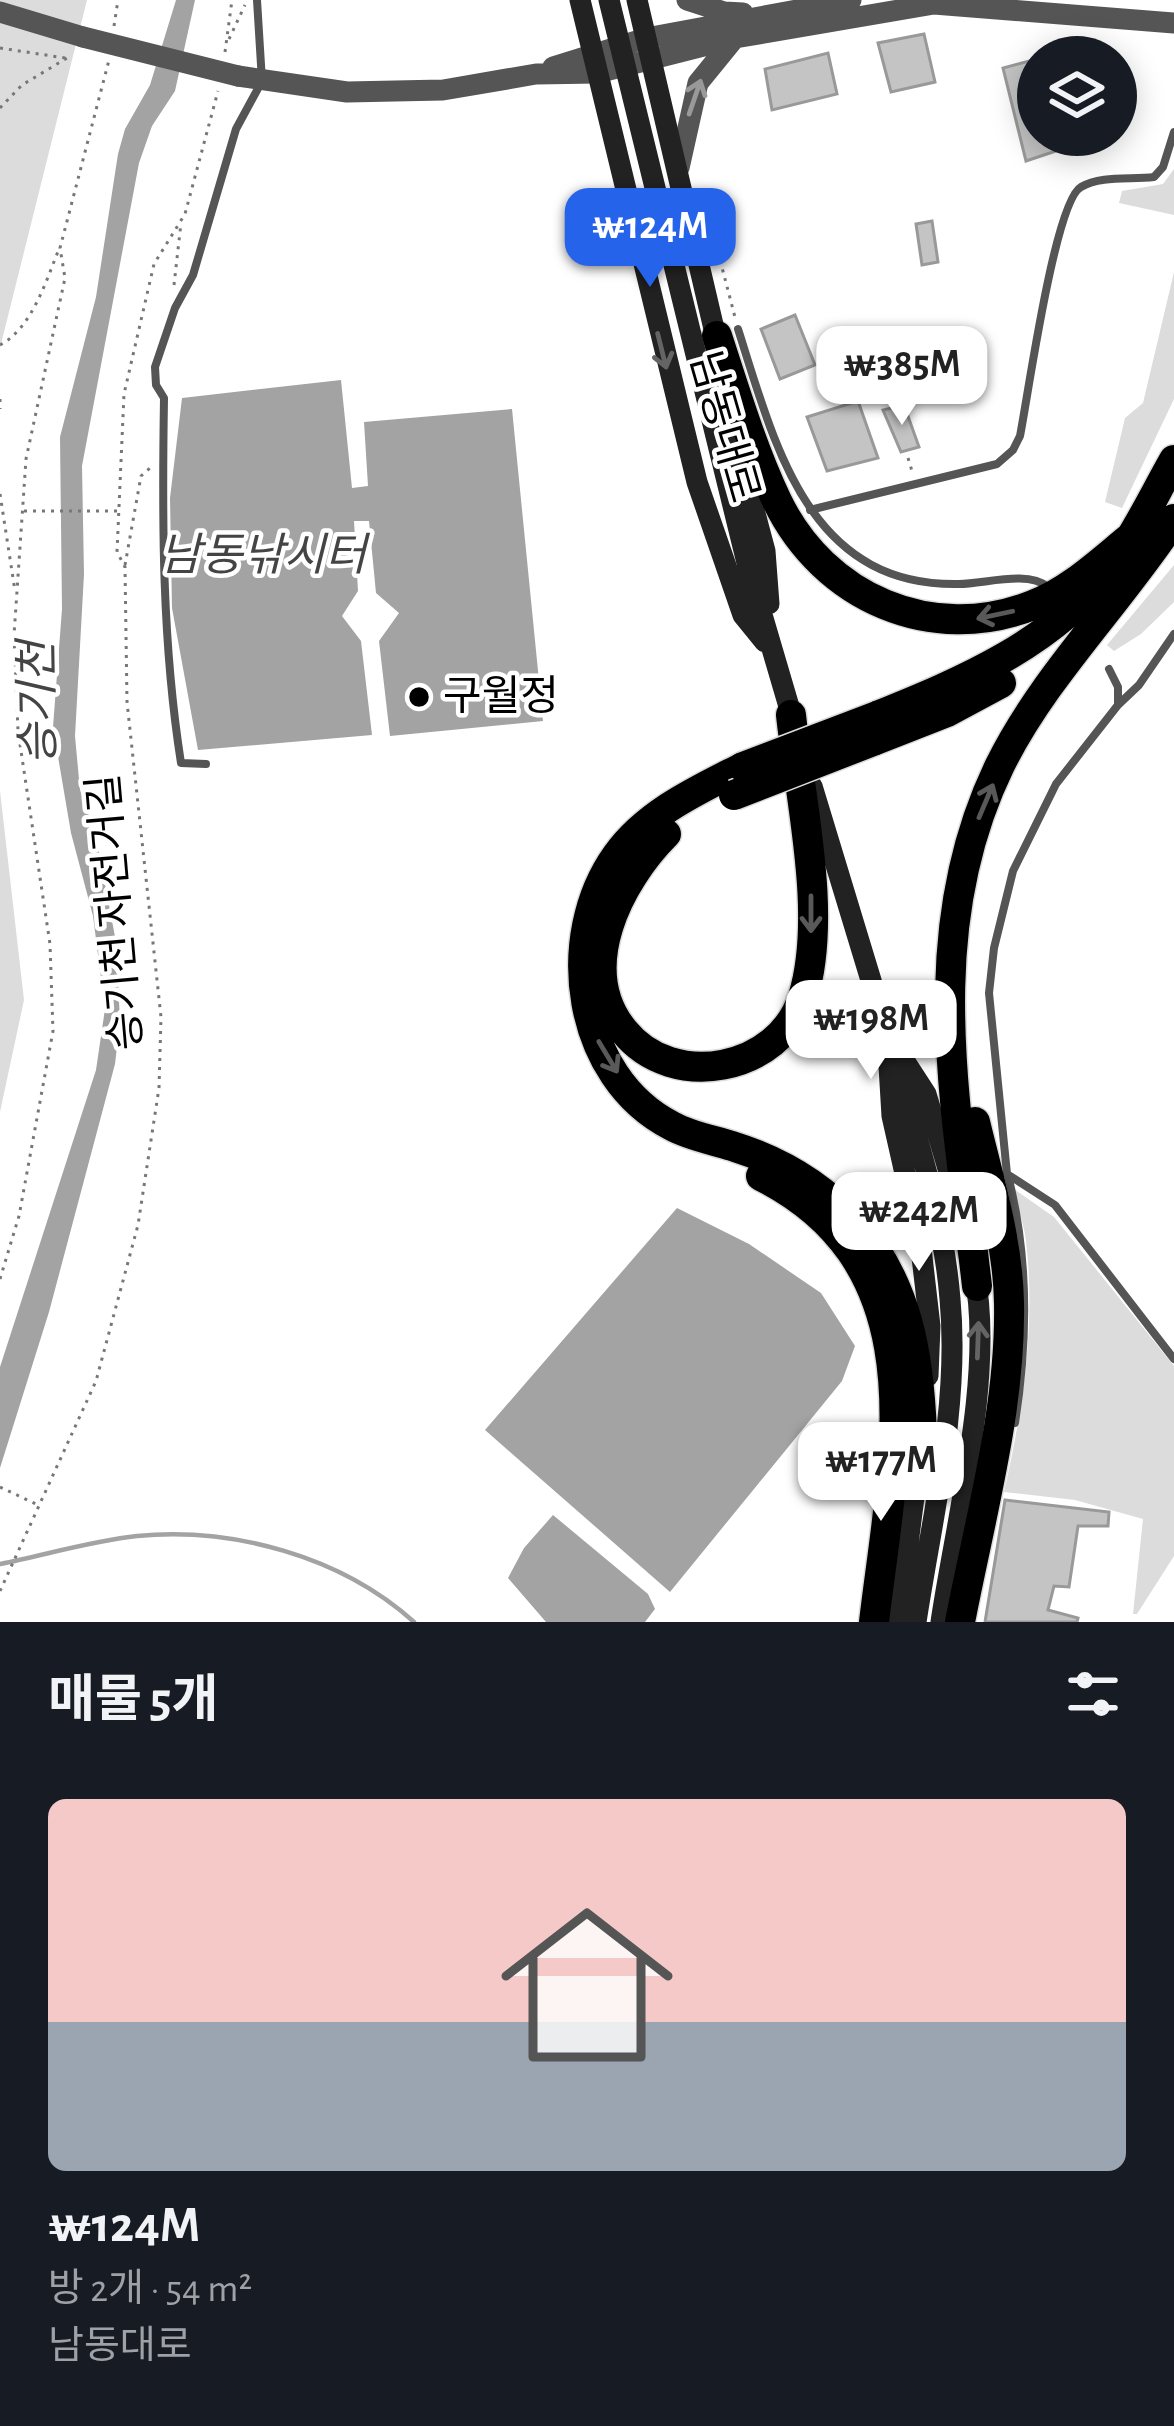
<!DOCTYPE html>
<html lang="ko">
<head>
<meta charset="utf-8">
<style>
	body { margin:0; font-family:"Alegreya Sans","Noto Sans KR",sans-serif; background:#242831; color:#f1f3f6; height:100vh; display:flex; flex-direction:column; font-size:45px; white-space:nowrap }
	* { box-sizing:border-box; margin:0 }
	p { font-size:39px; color:#9ea1a6 }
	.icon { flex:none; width:66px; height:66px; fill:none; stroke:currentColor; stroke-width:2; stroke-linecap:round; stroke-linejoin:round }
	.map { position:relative; height:1622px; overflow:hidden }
	.drawer { display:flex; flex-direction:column; background:#171b24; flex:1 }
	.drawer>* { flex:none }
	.tools { position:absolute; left:1017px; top:36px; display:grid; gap:24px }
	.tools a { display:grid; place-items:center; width:120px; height:120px; border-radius:50%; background:#171b24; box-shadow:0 6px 30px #0003; font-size:60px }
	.price { position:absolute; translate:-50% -102px; padding:0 27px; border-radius:24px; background:#fff; color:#222; font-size:39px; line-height:78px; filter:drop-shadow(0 3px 6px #0008) }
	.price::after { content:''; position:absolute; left:50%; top:72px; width:36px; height:27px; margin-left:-18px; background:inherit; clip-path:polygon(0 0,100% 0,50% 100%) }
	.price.on { background:#2563eb; color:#fff }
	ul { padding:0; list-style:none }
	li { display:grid; align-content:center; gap:24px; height:636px; padding:0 48px }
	li span { display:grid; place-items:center; height:372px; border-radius:18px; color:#555 }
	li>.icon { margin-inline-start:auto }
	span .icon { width:216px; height:216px; fill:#fffc; stroke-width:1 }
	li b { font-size:51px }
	h2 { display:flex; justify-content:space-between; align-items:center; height:144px; padding:0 48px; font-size:51px }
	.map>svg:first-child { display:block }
	.green { fill:#dcdcdc }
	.water { fill:#a3a3a3 }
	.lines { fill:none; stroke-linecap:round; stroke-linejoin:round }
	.stream { stroke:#a3a3a3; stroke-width:4.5 }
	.building { fill:#c4c4c4; stroke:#999; stroke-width:3 }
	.motorway-casing { stroke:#dbdbdb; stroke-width:33 }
	.path { stroke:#777; stroke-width:3; stroke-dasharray:3 6; stroke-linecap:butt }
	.service { stroke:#555; stroke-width:8 }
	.tertiary { stroke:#555; stroke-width:21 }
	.secondary { stroke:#222; stroke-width:21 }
	.motorway { stroke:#000; stroke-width:30 }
	.motorway-bridge-casing { stroke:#dbdbdb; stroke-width:33; stroke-linecap:butt }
	.tertiary-bridge { stroke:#555; stroke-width:21 }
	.secondary-bridge { stroke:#222; stroke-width:21 }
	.motorway-bridge { stroke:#000; stroke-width:30 }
	.oneway { stroke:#999 }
	.oneway2 { stroke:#646464 }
	.oneway3 { stroke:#595959 }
	.poi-dot { fill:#000; stroke:#fff; stroke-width:4.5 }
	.labels { text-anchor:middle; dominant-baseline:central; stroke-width:9; stroke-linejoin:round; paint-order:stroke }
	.street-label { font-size:42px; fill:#000; stroke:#fff }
	.poi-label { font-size:42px; fill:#000; stroke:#fff; text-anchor:start }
	.water-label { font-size:45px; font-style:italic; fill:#444; stroke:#fff }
</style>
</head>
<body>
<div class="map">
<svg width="1174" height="1622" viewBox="0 0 1174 1622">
	<rect width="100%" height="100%" fill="#fff"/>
	<path class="green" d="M 0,0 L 87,0 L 0,348 Z
		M 1174,169 L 1174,215 L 1119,203 L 1122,191 L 1163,184 Z
		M 1174,272 L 1174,399 L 1122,508 L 1105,502 L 1125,418 L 1143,403 Z
		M 1174,565 L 1174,602 L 1141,634 L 1114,651 L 1107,645 Z
		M 0,791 L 24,1000 L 0,1112 Z
		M 1014,1189 L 1054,1217 L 1174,1366 L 1174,1556 L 1137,1614 L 1133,1614 L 1143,1519 L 1075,1500 L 1004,1492 C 1023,1408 1037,1320 1025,1234 C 1022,1219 1017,1204 1014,1189 Z"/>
	<path class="water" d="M 176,0 L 195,0 L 175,91 L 152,126 L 139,163 L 82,466 L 84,574 L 75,736 L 80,790 L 96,836 L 116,942 L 120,1021 L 115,1064 L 49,1312 L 0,1468 L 0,1367 L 96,1070 L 105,1009 L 93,916 L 71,833 L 53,727 L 62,609 L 60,437 L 96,297 L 118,154 L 125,129 L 150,85 Z
		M 341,380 L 352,488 L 368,486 L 364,422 L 512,409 L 543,721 L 390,736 L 379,641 L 399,613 L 376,593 L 369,521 L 354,521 L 358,591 L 342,616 L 361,641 L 372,735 L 198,750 L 172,608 L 170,498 L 182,398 Z
		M 677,1208 L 749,1244 L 821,1293 L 855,1346 L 842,1381 L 670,1592 L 485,1430 Z
		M 553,1515 L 648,1594 L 655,1609 L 645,1622 L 546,1622 L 508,1578 L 524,1548 Z"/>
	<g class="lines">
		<path class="stream" d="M 0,1564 C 45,1555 91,1541 137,1536 C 233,1527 341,1556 414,1622"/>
	</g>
	<path class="building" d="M 924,34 L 935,82 L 891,92 L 878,43 Z
		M 828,53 L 837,94 L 772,110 L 765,69 Z
		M 1033,60 L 1038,80 L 1038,135 L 1052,135 L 1056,151 L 1026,161 L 1003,68 Z
		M 932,221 L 938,262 L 922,265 L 916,224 Z
		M 795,315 L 815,365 L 780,379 L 761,329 Z
		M 858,401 L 878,458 L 827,471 L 807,417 Z
		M 904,405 L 919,447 L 901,452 L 883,410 Z
		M 1005,1500 L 1109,1512 L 1108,1526 L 1078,1526 L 1069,1587 L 1054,1586 L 1048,1610 L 1078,1618 L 1077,1622 L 985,1622 Z"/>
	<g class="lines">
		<defs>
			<path id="motorway" d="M 717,336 C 735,391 752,448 777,501 C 824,598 932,645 1033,605 C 1070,591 1100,562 1131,537
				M 877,716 C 964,681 1054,643 1112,566 C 1136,534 1154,495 1174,460
				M 873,741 L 947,712 L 1001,683
				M 743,767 C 698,790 647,813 617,855 C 558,937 576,1077 672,1126 C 690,1136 713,1140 732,1146 C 780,1161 821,1185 854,1222 C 908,1283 919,1355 922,1433
				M 666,834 C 619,881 573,969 624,1031 C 673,1092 780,1071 803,997 C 828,915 800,800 791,715
				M 761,1176 C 942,1267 893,1460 874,1622
				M 977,1286 C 957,1110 918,933 1000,765 C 1044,676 1120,602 1174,519
				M 960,1622 C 980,1518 1011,1409 1009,1303 C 1008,1242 989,1180 975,1122"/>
		</defs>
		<use href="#motorway" class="motorway-casing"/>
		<path class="path" d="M 114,26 L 118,0
			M 229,39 L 245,5
			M 0,48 L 65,58
			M 225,52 L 232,0
			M 0,108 L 22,85 L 67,58
			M 702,191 L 736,321
			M 174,285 L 181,223
			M 0,345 C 32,328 46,281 59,249
			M 0,399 L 0,409
			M 908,458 L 912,471
			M 0,494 L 15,591
			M 24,511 L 117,511
			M 125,565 L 141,476 L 151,467
			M 0,1279 L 19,1216 L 53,1031 L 50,944 L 18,731 L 14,635 L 26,459 L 65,278 L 60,248 L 109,60
			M 0,1487 L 38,1505
			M 0,1591 L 96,1381 L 138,1225 L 159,1088 L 161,1017 L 127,702 L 125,567 L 117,552 L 124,394 L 154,264 L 185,214 L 218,91"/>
		<path class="service" d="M 738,329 C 775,445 808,587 959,584 C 985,584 1027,570 1048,587
			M 810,510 L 997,464 L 1013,450 L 1020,436 C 1028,396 1055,201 1081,187 C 1101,175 1131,180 1154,177 L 1163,167 L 1174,132
			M 1174,634 L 1139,685 L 1118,705 L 1056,784 L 1013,871 L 994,948 L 989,993 L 1007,1174 L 1055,1205 L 1174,1359
			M 1109,669 L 1118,687 L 1118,705
			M 206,764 L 181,763 C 162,642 162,521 164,398 L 156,385 L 155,367 L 175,308 L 193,275 L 236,129 L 262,81 L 257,0
			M 1008,1176 C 1029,1257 1028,1340 1015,1423"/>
		<path class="tertiary" d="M 687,0 L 724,12 L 743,13
			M 0,12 L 83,37
			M 553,67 L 646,38 L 851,0
			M 238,76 L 347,92 L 443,90 L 536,74 L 597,73 L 735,38 L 934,4 L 1174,23
			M 679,168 L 698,83 L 733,40"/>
		<path class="secondary" d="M 580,0 L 697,482 L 743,615 L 765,642
			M 637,0 L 718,346
			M 728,412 L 765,551 L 769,604
			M 748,567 L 795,727
			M 812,786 L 887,1033 L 892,1116 L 920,1240 L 930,1326 L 928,1376
			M 889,1037 L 926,1094 L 954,1189
			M 898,1073 C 920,1148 944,1222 950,1299 C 960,1406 932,1517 916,1622
			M 898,1622 L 924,1419
			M 941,1622 C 956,1521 995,1370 974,1272"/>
		<use href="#motorway" class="motorway"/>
		<defs>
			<path id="motorway-bridge" d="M 743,767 L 877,716
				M 734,795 L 873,741"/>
		</defs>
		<use href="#motorway-bridge" class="motorway-bridge-casing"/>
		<path class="tertiary-bridge" d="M 83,37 L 238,76"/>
		<path class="secondary-bridge" d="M 609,0 L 748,567"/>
		<use href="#motorway-bridge" class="motorway-bridge"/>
	</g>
	<defs><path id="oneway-shaft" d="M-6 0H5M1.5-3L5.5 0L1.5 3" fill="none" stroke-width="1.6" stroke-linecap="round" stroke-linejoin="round" transform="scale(3)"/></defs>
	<use class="oneway" href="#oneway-shaft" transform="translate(695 97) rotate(-71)"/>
	<g class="oneway2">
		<use href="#oneway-shaft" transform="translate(662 351) rotate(76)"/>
		<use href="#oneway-shaft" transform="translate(978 1340) rotate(-88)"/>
	</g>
	<g class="oneway3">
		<use href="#oneway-shaft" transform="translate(995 615) rotate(168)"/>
		<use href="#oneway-shaft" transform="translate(986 801) rotate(-67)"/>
		<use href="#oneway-shaft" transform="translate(811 914) rotate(90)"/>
		<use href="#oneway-shaft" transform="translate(608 1057) rotate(59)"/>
	</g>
	<circle class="poi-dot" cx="419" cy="697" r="12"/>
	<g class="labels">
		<g class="street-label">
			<text transform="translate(724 427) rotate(74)">남동대로</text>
			<text transform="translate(116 912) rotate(-95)">승기천 자전거길</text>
		</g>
		<g class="poi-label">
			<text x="443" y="697">구월정</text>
		</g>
		<g class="water-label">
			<text x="263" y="556">남동낚시터</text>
			<text transform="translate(39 703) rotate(-91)">승기천</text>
		</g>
	</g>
</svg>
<div class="tools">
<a><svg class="icon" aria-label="layers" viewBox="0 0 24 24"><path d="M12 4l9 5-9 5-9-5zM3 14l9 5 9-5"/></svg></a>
</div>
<b class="price on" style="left:650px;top:290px">₩124M</b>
<b class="price" style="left:902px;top:428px">₩385M</b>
<b class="price" style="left:871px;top:1082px">₩198M</b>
<b class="price" style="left:919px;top:1274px">₩242M</b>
<b class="price" style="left:881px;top:1524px">₩177M</b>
</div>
<section class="drawer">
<h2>매물 5개<svg class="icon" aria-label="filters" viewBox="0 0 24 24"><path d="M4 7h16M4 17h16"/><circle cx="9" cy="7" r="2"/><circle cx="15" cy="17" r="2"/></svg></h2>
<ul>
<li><span style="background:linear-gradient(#f6c9c9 60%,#9aa5b1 0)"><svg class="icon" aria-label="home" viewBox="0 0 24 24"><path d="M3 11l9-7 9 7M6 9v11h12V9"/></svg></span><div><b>₩124M</b><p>방 2개 · 54 m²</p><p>남동대로</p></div></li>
</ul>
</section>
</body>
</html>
